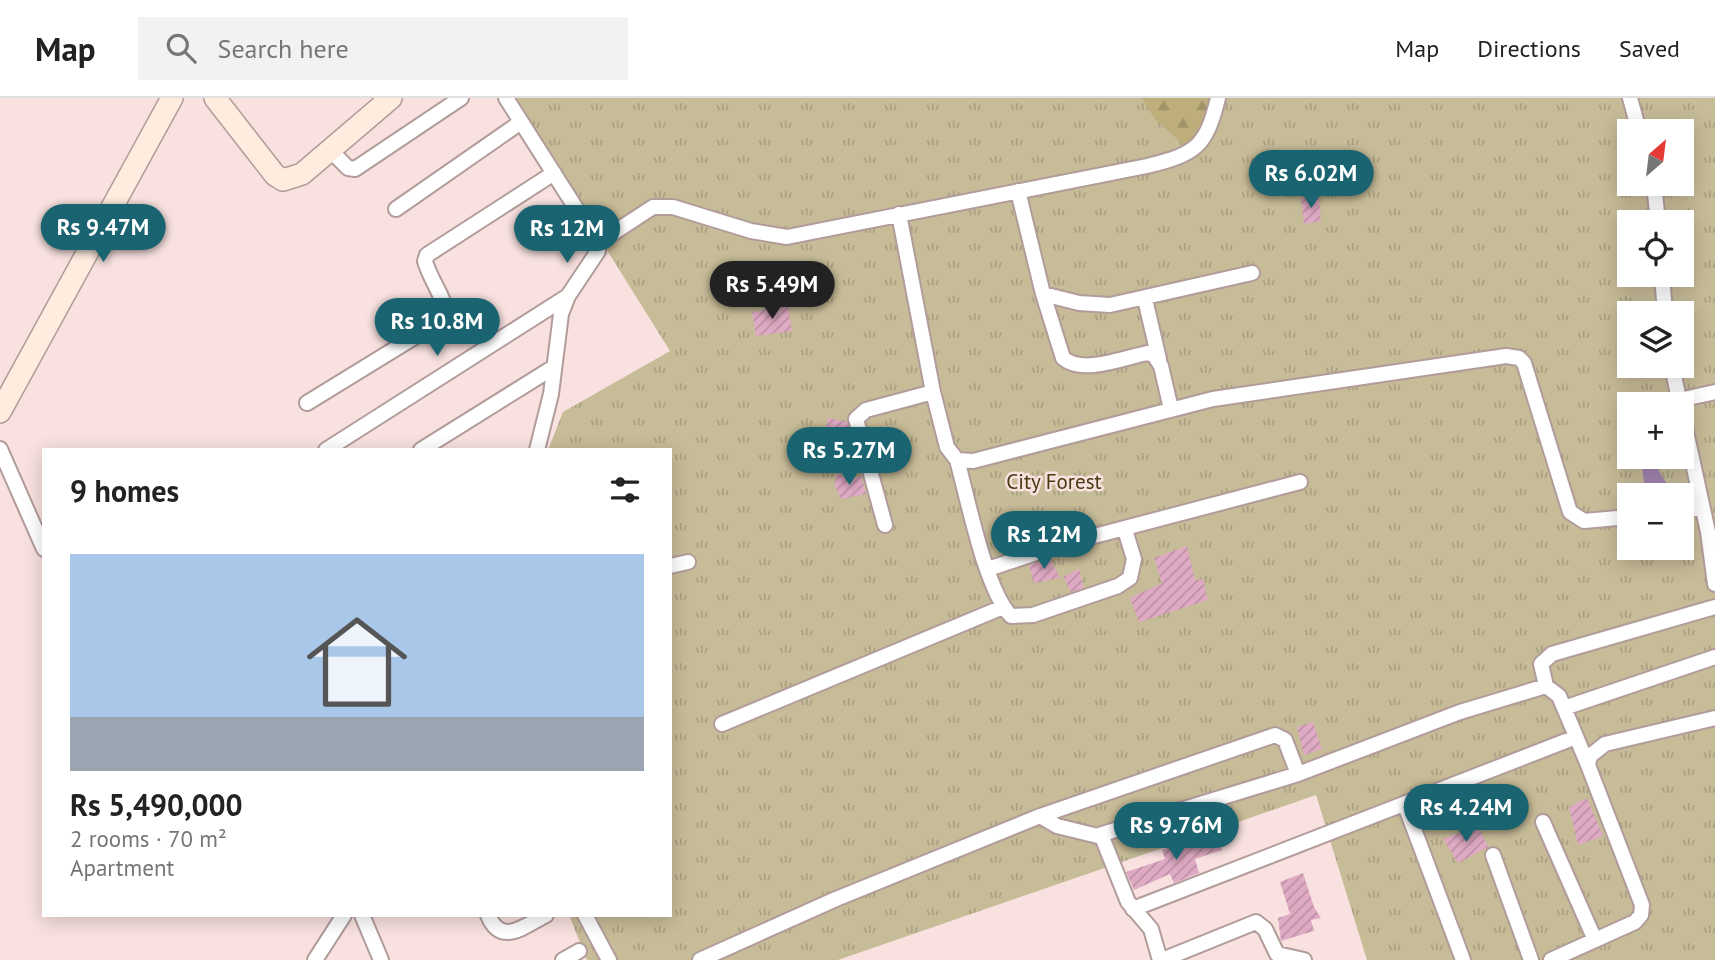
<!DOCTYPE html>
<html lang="en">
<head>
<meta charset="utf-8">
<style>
	body { margin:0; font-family:"PT Sans",sans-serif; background:#f2f2f2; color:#222; height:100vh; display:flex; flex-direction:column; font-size:26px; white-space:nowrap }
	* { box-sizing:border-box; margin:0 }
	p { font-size:23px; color:#767676 }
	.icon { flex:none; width:38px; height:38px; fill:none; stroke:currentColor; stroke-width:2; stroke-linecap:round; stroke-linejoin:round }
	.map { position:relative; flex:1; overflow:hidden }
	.sheet { position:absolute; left:42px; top:350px; width:630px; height:469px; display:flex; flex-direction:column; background:#fff; border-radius:0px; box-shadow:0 4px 18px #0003 }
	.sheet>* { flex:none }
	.needle { width:46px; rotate:28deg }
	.fabs { position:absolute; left:1617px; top:21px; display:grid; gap:14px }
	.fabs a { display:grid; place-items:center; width:77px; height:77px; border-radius:0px; background:#fff; box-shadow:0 4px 18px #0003; font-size:35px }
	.price { position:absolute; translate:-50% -60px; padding:0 16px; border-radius:24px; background:#196470; color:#fff; font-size:23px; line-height:46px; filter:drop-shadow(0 2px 4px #0008) }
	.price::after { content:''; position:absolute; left:50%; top:42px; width:21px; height:16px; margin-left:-10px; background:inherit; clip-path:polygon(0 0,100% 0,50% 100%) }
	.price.active { background:#222; color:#fff }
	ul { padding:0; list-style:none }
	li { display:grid; align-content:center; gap:14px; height:371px; padding:0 28px }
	li span { display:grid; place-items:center; height:217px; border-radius:0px; color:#555 }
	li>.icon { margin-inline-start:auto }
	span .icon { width:126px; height:126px; fill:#fffc; stroke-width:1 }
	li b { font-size:30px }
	h2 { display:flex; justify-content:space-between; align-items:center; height:84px; padding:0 28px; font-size:30px }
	header { display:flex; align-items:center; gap:42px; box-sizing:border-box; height:98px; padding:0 35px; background:#fff; border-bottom:2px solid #e0e0e0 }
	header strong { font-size:33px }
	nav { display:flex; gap:38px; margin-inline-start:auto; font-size:24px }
	.search { width:490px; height:63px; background:#f2f2f2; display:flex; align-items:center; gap:18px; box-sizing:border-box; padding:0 24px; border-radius:0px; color:#767676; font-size:26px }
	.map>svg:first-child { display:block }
	.grass { fill:url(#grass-tufts); fill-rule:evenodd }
	.forest { fill:url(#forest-firs) }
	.water { fill:#a386b0 }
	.building { fill:url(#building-hatch) }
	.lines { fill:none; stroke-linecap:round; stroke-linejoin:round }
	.street-casing { stroke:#b19c9a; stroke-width:18 }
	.secondary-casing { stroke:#b19c9a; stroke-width:24 }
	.street { stroke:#fff; stroke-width:14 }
	.secondary { stroke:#feecdf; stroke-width:21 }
	.labels { text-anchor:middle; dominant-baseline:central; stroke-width:5; stroke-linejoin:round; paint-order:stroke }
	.park-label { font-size:21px; fill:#463a11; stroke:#f8e1df }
</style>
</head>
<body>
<header>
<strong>Map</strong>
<div class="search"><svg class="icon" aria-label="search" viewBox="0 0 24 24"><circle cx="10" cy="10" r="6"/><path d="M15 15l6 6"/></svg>Search here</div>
<nav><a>Map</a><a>Directions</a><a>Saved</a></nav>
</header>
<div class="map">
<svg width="1715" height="862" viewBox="0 0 1715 862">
	<defs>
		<pattern id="grass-tufts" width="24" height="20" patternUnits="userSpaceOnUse" patternTransform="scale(1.75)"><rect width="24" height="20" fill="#c7bc98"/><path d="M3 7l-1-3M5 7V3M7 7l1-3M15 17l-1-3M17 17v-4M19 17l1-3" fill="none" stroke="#aaa082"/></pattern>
		<pattern id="forest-firs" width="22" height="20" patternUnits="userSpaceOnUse" patternTransform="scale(1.75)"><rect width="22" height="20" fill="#bdae7b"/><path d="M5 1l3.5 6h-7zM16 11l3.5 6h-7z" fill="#a29469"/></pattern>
		<pattern id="building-hatch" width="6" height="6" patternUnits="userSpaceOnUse" patternTransform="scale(1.75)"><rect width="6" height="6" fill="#dfaac3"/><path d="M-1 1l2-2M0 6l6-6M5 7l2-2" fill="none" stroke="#be91a6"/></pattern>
	</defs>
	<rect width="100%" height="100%" fill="#f8e1df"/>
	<path class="grass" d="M 512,0 L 1715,0 L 1715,862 L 1367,862 L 1316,697 L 838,862 L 587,862 L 569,817 L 670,817 L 670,352 L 548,352 L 563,314 L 670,253 ZM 1629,33 L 1682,33 L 1682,86 L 1629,86 ZM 1629,124 L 1682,124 L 1682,177 L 1629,177 ZM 1629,215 L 1682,215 L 1682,268 L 1629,268 ZM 1629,306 L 1682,306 L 1682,359 L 1629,359 ZM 1629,397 L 1682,397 L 1682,450 L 1629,450 Z"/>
	<path class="forest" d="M 1142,0 L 1213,0 L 1198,60 L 1154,20 Z"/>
	<path class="water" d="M 1641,359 L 1660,359 L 1659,373 L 1670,391 L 1645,393 Z"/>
	<path class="building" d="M 1319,98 L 1321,123 L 1304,126 L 1301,100 Z
		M 788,208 L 792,233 L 756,238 L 752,214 Z
		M 828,320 L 847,324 L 851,338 L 832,345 L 825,335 Z
		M 837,375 L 849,383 L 861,377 L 866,396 L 841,401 L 834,386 Z
		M 1187,448 L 1195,482 L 1203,481 L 1208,502 L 1139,524 L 1130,500 L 1162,485 L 1154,460 Z
		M 1050,461 L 1060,480 L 1034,485 L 1029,467 Z
		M 1079,471 L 1084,490 L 1071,494 L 1063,479 Z
		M 1313,624 L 1322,651 L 1304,657 L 1297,629 Z
		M 1587,700 L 1603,738 L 1578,747 L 1569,709 Z
		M 1478,727 L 1488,749 L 1458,765 L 1443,741 Z
		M 1214,734 L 1222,752 L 1195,761 L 1199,775 L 1174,785 L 1170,776 L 1134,792 L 1126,774 L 1165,761 L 1162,752 Z
		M 1303,775 L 1314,809 L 1321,820 L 1311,822 L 1314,833 L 1281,843 L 1278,820 L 1290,816 L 1280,784 Z"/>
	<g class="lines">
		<defs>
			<path id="street" d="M 506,0 L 598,145 L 598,153 L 568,198 L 561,216 L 551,296 L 537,352
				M 1630,0 L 1639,33
				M 330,52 L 348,70 L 355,71 L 461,0
				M 1654,86 L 1658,124
				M 1018,93 L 1043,196 L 1063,260 C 1082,277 1123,260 1147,255 L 1154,257 L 1161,268 L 1171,311
				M 396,111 L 521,24
				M 899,116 L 933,294 L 947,349 L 957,362 L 973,363 L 1213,301 L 1506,258 L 1519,260 L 1524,265 L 1570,414 L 1584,423 L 1629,419
				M 598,145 L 653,109 L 673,109 L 751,133 L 787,139 L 1147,68 C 1196,56 1206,49 1218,0
				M 1662,177 L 1665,215
				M 1043,196 L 1079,205 L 1110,207 L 1252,175
				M 1145,201 L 1159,261
				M 1672,268 L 1680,306
				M 1679,302 L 1715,294
				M 307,305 L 447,219 C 445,199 430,182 425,163 L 427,157 L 554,75
				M 1682,315 L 1708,434 L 1715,486
				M 0,351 L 44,451
				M 326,352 L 568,198
				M 421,352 L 554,269
				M 957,362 C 968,401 985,491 1011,518 L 1033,517 L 1118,488 L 1130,480 L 1134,461 L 1125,432
				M 1682,413 L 1702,410
				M 885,427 L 856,321 L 866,312 L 933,294
				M 670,468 L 688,464
				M 988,471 L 1060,447 L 1300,384
				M 1546,588 L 1541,566 L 1552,556 L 1715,509
				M 1564,610 L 1715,559
				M 722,626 L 1003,509
				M 1405,707 L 1463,862
				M 1040,718 L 1057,728 L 1102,739 L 1128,804 L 1151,831 L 1160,862
				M 1543,724 L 1595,842
				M 1099,737 L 1298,676 L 1460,614 L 1546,588 L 1559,598 L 1588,667
				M 1493,757 L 1531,862
				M 1133,811 L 1576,639
				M 362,817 L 381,862
				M 488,817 C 501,849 524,828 546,817
				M 585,817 L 609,862
				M 315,862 L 344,817
				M 563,862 L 579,853
				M 700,862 L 836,801 L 1040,718 L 1275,637 L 1285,642 L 1298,676
				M 1162,862 L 1256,824 L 1265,831 L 1277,856 L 1304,862
				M 1551,862 L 1635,824 L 1641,817 L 1642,807 L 1588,667 L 1590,658 L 1605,646 L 1715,620"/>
			<path id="secondary" d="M 215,0 L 275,77 L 283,82 L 302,76 L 391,0
				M 0,314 L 172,0"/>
		</defs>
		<use href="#street" class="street-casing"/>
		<use href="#secondary" class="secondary-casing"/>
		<use href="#street" class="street"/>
		<use href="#secondary" class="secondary"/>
	</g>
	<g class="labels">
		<g class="park-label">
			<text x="1054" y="383">City Forest</text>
		</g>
	</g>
</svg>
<div class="fabs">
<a><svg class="needle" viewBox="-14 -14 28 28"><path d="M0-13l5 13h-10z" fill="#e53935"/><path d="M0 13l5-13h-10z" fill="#767676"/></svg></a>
<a><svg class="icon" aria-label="locate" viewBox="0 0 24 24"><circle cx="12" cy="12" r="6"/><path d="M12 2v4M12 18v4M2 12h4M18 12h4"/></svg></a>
<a><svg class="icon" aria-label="layers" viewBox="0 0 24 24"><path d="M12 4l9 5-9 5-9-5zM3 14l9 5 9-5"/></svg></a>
<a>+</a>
<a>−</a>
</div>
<b class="price" style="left:1311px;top:112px">Rs 6.02M</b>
<b class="price" style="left:103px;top:166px">Rs 9.47M</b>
<b class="price" style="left:567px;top:167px">Rs 12M</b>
<b class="price active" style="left:772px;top:223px">Rs 5.49M</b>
<b class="price" style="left:437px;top:260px">Rs 10.8M</b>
<b class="price" style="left:849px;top:389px">Rs 5.27M</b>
<b class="price" style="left:1044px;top:473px">Rs 12M</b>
<b class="price" style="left:1466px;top:746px">Rs 4.24M</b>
<b class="price" style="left:1176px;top:764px">Rs 9.76M</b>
<section class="sheet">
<h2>9 homes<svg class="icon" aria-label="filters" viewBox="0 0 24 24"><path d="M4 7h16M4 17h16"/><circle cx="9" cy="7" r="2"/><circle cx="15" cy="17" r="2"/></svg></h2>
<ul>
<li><span style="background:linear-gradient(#a9c7e8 75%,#9aa5b1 0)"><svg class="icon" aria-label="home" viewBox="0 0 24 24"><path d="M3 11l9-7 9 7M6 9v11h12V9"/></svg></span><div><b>Rs 5,490,000</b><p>2 rooms · 70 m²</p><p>Apartment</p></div></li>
</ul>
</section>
</div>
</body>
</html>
